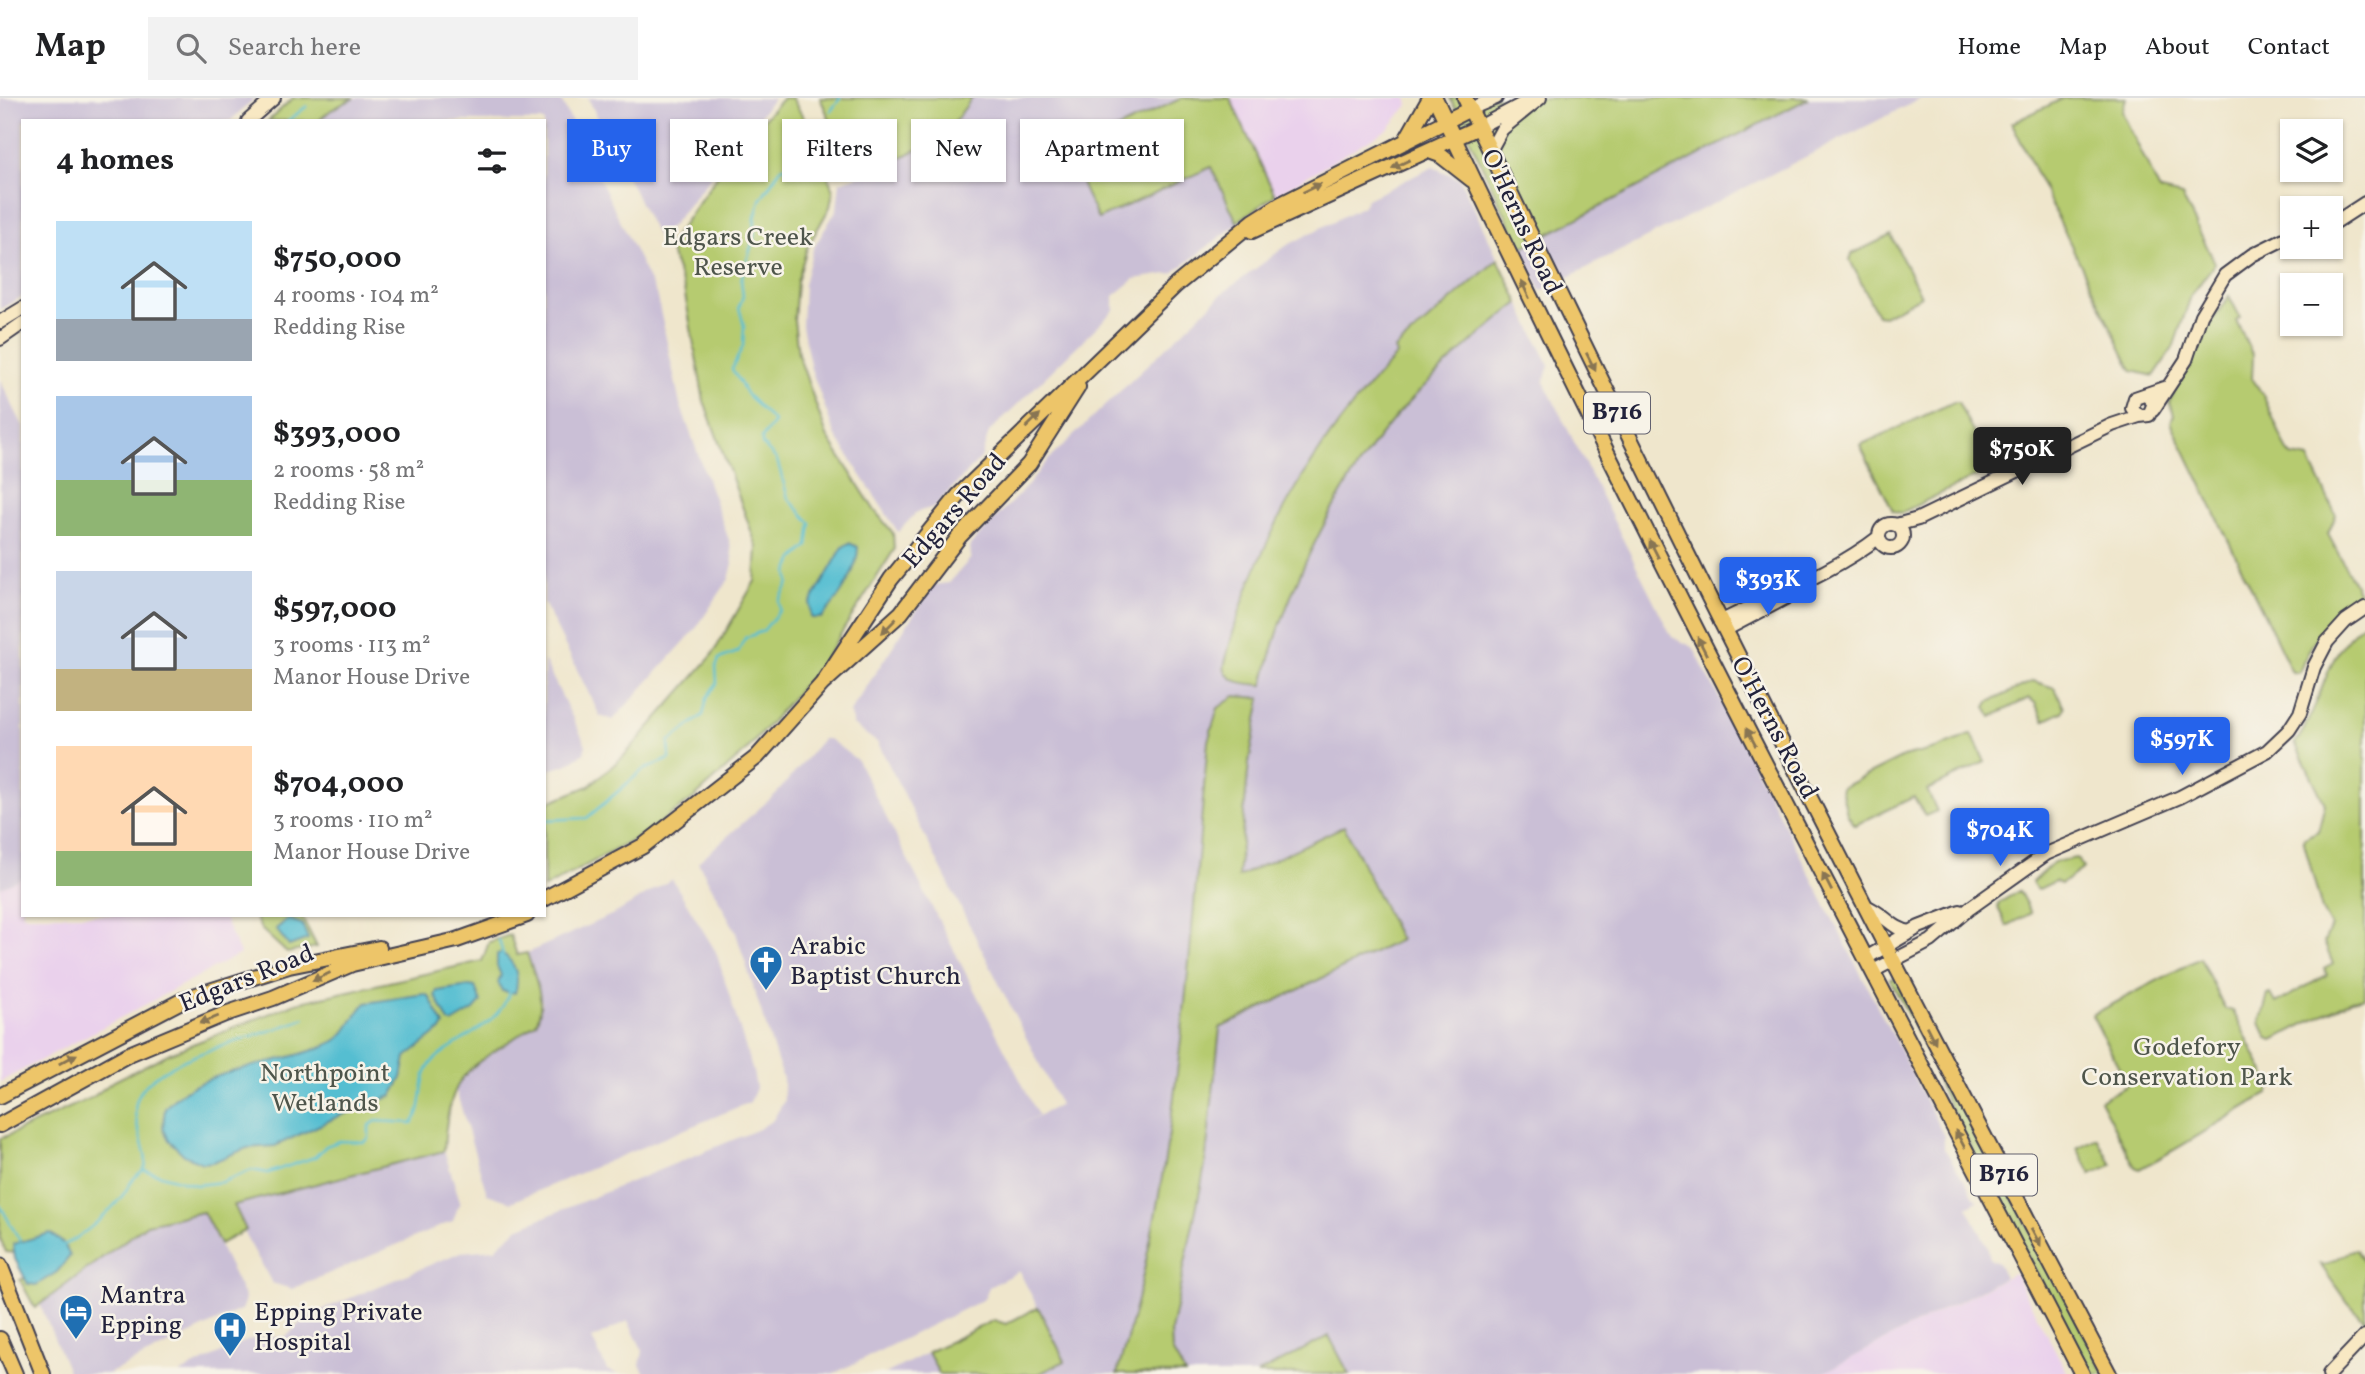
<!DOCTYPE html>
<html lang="en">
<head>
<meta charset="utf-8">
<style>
	body { margin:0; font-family:Vollkorn,serif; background:#f2f2f2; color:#202124; height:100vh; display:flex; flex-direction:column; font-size:26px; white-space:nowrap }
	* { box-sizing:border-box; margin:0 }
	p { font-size:23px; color:#757577 }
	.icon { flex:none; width:38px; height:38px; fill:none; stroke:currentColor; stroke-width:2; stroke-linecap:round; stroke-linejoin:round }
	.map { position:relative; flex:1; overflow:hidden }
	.drawer { position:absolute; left:21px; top:21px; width:525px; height:798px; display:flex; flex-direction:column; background:#fff; border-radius:0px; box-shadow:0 2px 5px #0004 }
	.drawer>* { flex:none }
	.guide { position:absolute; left:567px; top:21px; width:665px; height:63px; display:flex; gap:14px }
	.fabs { position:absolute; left:2280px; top:21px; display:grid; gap:14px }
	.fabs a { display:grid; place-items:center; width:63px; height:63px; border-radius:0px; background:#fff; box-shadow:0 2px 5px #0004; font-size:35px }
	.price { position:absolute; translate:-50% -60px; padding:0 16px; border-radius:7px; background:#2563eb; color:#fff; font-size:23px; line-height:46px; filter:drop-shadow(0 2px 4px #0008) }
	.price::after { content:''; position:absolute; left:50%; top:42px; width:21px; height:16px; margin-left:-10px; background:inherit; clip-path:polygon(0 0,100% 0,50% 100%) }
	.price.current { background:#222; color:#fff }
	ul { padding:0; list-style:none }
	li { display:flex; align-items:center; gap:21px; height:175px; padding:0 35px }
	li span { display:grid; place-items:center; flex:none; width:196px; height:140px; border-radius:0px; color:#555 }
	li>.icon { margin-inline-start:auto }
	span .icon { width:84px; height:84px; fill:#fffc; stroke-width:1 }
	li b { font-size:30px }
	h2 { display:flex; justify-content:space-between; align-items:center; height:84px; padding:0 35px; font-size:30px }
	.chip { padding:0 24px; border-radius:0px; background:#fff; box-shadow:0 2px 5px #0004; font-size:24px; line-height:63px }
	.chip.current { background:#2563eb; color:#fff }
	header { display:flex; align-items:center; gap:42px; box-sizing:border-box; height:98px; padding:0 35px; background:#fff; border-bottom:2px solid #e0e0e0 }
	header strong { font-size:33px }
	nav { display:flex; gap:38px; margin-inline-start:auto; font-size:24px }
	.search { width:490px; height:63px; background:#f2f2f2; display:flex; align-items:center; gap:18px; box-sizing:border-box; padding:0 24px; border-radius:0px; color:#757577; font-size:26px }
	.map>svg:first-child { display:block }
	.built { fill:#ead1ec }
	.industrial { fill:#cabfd6; fill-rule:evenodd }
	.green { fill:#b6cb6f; stroke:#6c7655; stroke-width:2 }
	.water { fill:#55bed1; stroke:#3c7086; stroke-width:2 }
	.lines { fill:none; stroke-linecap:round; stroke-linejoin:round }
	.stream { stroke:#55bed1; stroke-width:2.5 }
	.secondary-casing { stroke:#413f51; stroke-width:16 }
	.primary-casing { stroke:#413f51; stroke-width:18 }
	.secondary { stroke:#f8e8c3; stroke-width:12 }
	.primary { stroke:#edc569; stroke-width:14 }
	.oneway { fill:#887452 }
	.labels { text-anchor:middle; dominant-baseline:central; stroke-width:5; stroke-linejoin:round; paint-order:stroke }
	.shield { fill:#f7f3e8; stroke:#62616f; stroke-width:2 }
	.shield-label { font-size:24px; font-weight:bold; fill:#22223b }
	.street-label { font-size:26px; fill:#22223b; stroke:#f7f3e8 }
	.park-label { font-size:26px; fill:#4e554b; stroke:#f7f3e8 }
	.poi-label { font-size:26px; fill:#22223b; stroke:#f7f3e8; text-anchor:start }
</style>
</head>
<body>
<header>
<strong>Map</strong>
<div class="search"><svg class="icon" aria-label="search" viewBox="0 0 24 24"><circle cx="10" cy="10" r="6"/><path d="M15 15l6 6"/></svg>Search here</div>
<nav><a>Home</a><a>Map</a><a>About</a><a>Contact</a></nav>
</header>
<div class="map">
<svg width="2365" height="1276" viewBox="0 0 2365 1276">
	<rect width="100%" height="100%" fill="#f7f3e8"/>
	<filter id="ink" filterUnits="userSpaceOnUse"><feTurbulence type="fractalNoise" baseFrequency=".0143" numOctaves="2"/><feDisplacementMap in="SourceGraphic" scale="14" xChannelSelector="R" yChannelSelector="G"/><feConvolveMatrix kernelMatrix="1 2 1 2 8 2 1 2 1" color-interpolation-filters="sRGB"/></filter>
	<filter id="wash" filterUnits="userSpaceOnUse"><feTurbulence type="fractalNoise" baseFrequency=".00686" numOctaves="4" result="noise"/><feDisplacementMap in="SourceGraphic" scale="28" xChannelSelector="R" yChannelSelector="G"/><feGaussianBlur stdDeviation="1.57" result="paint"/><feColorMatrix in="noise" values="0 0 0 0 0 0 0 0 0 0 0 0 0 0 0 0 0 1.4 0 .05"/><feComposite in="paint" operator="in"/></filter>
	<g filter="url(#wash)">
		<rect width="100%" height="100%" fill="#efe6cc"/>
		<path class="built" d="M 1230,0 L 1407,0 L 1409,6 L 1388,31 L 1275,97 Z
			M 23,779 L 23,817 L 223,817 L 240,856 L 0,984 L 0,790 Z
			M 2014,1175 L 2068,1276 L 1821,1276 Z"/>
		<path class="industrial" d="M 0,0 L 255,0 L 230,23 L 23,23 L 23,198 L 0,211 Z
			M 354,0 L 560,0 L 657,198 L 680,306 L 730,445 L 733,465 L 729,481 L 695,532 L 613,622 L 600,618 L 544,505 L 544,23 L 318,23 L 331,12 Z
			M 588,0 L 774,0 L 673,126 L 658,141 Z
			M 972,0 L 1230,0 L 1275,97 L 1173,175 L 1135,181 L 1114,198 L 1114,212 L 989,334 L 981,360 L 934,409 L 917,414 L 898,434 L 835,337 L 811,271 L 802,228 L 804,186 L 813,151 L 837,111 L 840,84 L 868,75 L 942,38 Z
			M 1809,0 L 1922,0 L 1541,193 L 1521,150 Z
			M 1433,69 L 1460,81 L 1549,267 L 1544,284 L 1672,539 L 1693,549 L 1944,1038 L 1944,1050 L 1977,1103 L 1967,1109 L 1987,1147 L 1990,1161 L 1998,1165 L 2005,1179 L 1821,1276 L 885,1276 L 994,1222 L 1006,1226 L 1038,1210 L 1019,1173 L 989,1189 L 984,1201 L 833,1276 L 645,1276 L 640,1267 L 643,1253 L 628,1223 L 592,1241 L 607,1272 L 618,1276 L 179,1276 L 241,1245 L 258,1239 L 286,1239 L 307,1218 L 461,1154 L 495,1151 L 518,1130 L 757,1032 L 773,1022 L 784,1003 L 783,981 L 735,832 L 698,764 L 777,695 L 823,641 L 829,641 L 857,662 L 1038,1017 L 1017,1028 L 1060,1007 L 878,645 L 853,627 L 850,614 L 933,487 L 949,485 L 971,460 L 970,447 L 1029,386 L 1047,363 L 1223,195 L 1286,148 L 1363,108 L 1367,101 ZM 1344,728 L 1399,843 L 1220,930 L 1232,783 Z
			M 0,282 L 23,328 L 23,779 L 0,790 Z
			M 544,562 L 586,647 L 584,655 L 568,666 L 544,674 Z
			M 672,781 L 716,854 L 753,974 L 756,990 L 750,1004 L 511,1104 L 487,1096 L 455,989 L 477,964 L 536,925 L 542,904 L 527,855 L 618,814 Z
			M 444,1053 L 460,1103 L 453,1123 L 292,1191 L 272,1185 L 243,1133 L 234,1107 Z
			M 203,1114 L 245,1200 L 242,1211 L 108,1276 L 69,1276 L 40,1206 L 147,1126 Z"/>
		<path class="green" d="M 293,0 L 354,0 L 331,12 L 318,23 L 268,23 Z
			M 783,0 L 792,0 L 816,41 L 833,93 L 830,109 L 807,150 L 797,184 L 794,222 L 798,256 L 827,338 L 875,413 L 893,435 L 894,452 L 821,567 L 745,654 L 695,699 L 641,738 L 544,790 L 544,706 L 589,688 L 623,659 L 711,559 L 755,483 L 757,449 L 704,303 L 684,191 L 668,148 L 739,47 Z
			M 820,0 L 972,0 L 948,33 L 927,47 L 869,75 L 855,72 L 850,67 Z
			M 1182,0 L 1230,0 L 1275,97 L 1237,124 L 1211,69 L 1098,121 C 1088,98 1065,68 1085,46 Z
			M 1450,0 L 1809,0 L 1521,150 Z
			M 2064,0 L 2126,0 L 2122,14 L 2160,93 L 2182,98 L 2215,165 L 2191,198 L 2173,250 L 2154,278 L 2132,273 L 2012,25 Z
			M 1891,137 L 1921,198 L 1884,218 L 1877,217 L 1850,162 L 1852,156 Z
			M 1498,161 L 1519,205 C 1480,236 1442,268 1408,305 C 1341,376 1285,492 1263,587 C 1250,586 1227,586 1224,569 C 1251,452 1314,343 1397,257 L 1395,251 Z
			M 2229,198 L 2240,219 L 2236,222 L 2253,258 L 2252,280 L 2263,297 L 2287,352 L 2292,358 L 2309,361 L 2336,417 L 2328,436 L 2359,495 L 2358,499 C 2329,518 2311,542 2299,575 L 2292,574 L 2171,324 L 2174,317 L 2169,304 L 2211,224 Z
			M 1954,304 L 1958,304 L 1989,366 L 1989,372 L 1901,415 L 1893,413 L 1860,347 Z
			M 2365,525 L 2365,899 L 2352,902 L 2273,942 L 2267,940 L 2260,925 L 2268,897 L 2271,896 L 2276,905 L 2327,877 L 2324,871 L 2333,866 L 2324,844 L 2331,828 L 2322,812 L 2303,741 L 2318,733 L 2325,706 L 2295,645 C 2325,606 2322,554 2365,525 Z
			M 2033,583 L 2055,590 L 2064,609 L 2062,614 L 2044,623 L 2035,605 L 2029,600 L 1991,619 L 1986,609 L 1989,604 Z
			M 1235,598 L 1261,600 L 1249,664 L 1238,779 L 1344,728 L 1400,842 L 1220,930 L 1205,1068 L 1171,1233 L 1172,1253 L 1185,1276 L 1117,1276 C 1179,1071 1189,855 1208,643 L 1218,610 Z
			M 1972,636 L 1985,664 L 1927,692 L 1937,713 L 1925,718 L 1914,699 L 1855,727 L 1847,716 L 1841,690 L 1903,659 L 1939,650 Z
			M 2076,760 L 2084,770 L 2061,786 L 2055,783 L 2037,792 L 2032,784 L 2054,764 Z
			M 2019,793 L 2031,815 L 2007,828 L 1998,810 L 1999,805 Z
			M 254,817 L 301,817 L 317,849 L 287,855 L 261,831 Z
			M 510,837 L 517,857 L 527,855 C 534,878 547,902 536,925 C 474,971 448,965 444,1053 L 234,1107 L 246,1132 L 220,1146 L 203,1114 L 147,1126 L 35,1210 L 20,1182 L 25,1180 L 36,1157 L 6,1154 L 0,1140 L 0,1041 L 93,999 L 112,984 L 170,955 L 296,905 L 482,863 L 489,844 Z
			M 2200,860 L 2225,911 L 2233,913 L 2271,988 L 2268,996 C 2224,1020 2184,1049 2139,1071 L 2135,1069 L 2100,1002 L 2128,987 L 2092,917 Z
			M 1893,880 L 1900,882 L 2105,1276 L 2089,1276 L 1940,990 L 1932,964 L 1890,881 Z
			M 2097,1040 L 2112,1067 L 2091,1076 L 2077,1050 Z
			M 2355,1151 L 2365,1163 L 2365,1223 L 2344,1200 L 2320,1166 L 2325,1167 Z
			M 1038,1209 L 1065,1263 L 1039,1276 L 939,1276 L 928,1254 L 994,1222 L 1006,1226 Z
			M 1329,1238 L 1349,1276 L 1257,1276 Z"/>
		<path class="water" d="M 849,445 L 858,449 C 858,474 838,502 821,520 L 811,520 L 810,506 L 843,449 Z
			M 288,821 L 302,826 L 308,841 L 289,848 L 276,831 Z
			M 502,855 C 516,865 520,880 515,895 L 502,893 L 498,884 L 501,877 L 497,868 L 497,856 Z
			M 469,888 L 475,889 L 481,904 L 474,912 L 452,925 L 449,924 L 435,897 L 437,893 Z
			M 424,896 L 429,898 L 444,927 L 442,931 L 406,959 L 402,980 L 392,998 L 337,1019 L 275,1048 L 247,1050 L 213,1064 L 202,1065 L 184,1057 L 169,1042 L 163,1030 L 165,1010 C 201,968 283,968 331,945 C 349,937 352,917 366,905 Z
			M 50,1135 L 64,1146 L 70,1158 L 57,1174 L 36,1187 L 28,1186 L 15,1161 L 13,1146 Z"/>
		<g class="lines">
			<path class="stream" d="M 831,13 L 840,0
				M 288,23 L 307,8
				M 544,722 L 587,720 L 643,672 L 670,661 L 669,644 L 703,617 L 707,600 L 717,585 L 716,569 L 719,561 L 738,554 L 745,540 L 763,533 L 780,512 L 779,503 L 789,485 L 788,474 L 794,461 L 808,448 L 811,425 L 788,400 L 777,362 L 762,346 L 762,340 L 774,324 L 747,297 L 732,271 L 743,248 L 744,228 L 739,209 L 743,198 L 741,182 L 754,139 L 755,120 L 760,102 L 781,70 L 796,66 L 811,34
				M 499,842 L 503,856
				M 144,1072 C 152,1059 131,1025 136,1005 C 145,958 267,939 305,920
				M 0,1107 L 20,1143
				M 62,1148 C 85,1137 103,1120 119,1102 C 129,1091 130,1080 144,1072 L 196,1087 L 222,1084 L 252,1072 L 268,1075 L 315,1059 L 326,1048 L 340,1043 L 365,1044 L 369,1040 L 369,1028 L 376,1023 L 412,1025 C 428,1007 415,980 435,961 C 460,939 499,928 510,893"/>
		</g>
	</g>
	<g filter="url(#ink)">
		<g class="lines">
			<defs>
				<path id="secondary" d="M 1470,11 L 1496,0
					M 248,23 L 274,0
					M 1479,29 L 1528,3
					M 1490,53 L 1502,31 L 1540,0
					M 2331,127 L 2365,105
					M 0,224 L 23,210
					M 0,241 L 23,225
					M 2147,298 L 2154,305 L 2149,317 L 2139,318 L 2132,310 L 2135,300 L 2164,290
					M 2153,312 L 2186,262 L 2201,217 L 2225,177 L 2252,157 L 2292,137
					M1879 438a12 12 0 1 1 24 0a12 12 0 1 1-24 0Z
					M 1896,427 L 1918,421 L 2112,327 L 2139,318
					M 1720,524 C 1773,497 1833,475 1879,439
					M 1725,532 L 1793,496
					M 1865,808 C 1883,814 1892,832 1911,834
					M 1866,860 L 1919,829 L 1960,813
					M 1873,873 L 1931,843 L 1970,810 L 2046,756 L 2180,699 L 2267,653 L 2289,632 L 2300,615 L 2314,569 L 2327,544 L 2346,523 L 2365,510
					M 2329,1276 L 2365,1238"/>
				<path id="primary" d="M 1435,0 C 1638,432 1863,853 2082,1276
					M 1465,0 C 1670,430 1886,855 2109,1276
					M 1405,44 L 1430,0
					M 1429,53 L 1440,57 L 1472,82
					M 1252,133 L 1479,29
					M 822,586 L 891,481 L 959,397 L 1176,187 L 1254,123 L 1281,106 L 1470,11
					M 544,801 L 643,748 L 757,659 L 822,586 L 901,515 L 959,439 L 1029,366 L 1078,289
					M 0,998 L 187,900 L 289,868 L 379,850
					M 0,1027 L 129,956 L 225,916 L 273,900 L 352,866 L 457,842 L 527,817
					M 0,1167 L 43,1276
					M 0,1241 L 15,1276"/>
			</defs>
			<use href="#secondary" class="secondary-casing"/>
			<use href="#primary" class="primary-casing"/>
			<use href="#secondary" class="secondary"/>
			<use href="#primary" class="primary"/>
		</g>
		<defs><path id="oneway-solid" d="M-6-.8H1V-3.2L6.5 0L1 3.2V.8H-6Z" transform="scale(1.75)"/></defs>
		<g class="oneway">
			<use href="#oneway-solid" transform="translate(1401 66) rotate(155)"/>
			<use href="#oneway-solid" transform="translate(1312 90) rotate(-26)"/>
			<use href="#oneway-solid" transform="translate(1525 191) rotate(-115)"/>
			<use href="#oneway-solid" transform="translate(1591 264) rotate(63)"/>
			<use href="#oneway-solid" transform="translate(1033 323) rotate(-44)"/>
			<use href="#oneway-solid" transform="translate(1654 451) rotate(-117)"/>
			<use href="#oneway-solid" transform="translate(889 528) rotate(135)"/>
			<use href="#oneway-solid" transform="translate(1702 548) rotate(-117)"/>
			<use href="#oneway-solid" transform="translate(1751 639) rotate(-118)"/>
			<use href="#oneway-solid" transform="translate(1827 784) rotate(-117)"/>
			<use href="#oneway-solid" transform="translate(321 879) rotate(155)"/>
			<use href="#oneway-solid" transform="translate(209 922) rotate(158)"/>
			<use href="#oneway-solid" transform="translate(1931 937) rotate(63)"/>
			<use href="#oneway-solid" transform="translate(68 961) rotate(-28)"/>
			<use href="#oneway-solid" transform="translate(1960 1041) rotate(-118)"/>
			<use href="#oneway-solid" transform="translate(2036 1139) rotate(62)"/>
		</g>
	</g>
	<defs>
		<symbol id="church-pin" viewBox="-11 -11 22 30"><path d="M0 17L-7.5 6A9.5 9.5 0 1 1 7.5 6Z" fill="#1f6fb2" stroke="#f7f3e8"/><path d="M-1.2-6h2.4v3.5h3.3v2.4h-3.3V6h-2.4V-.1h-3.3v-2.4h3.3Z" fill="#fff"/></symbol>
		<symbol id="hotel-pin" viewBox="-11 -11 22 30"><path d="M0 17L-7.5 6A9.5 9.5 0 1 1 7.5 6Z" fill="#1f6fb2" stroke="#f7f3e8"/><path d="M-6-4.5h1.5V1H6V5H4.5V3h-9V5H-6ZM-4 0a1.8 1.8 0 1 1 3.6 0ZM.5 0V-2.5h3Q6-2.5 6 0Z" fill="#fff"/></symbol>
		<symbol id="hospital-pin" viewBox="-11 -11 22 30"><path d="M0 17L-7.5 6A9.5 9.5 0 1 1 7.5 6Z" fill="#1f6fb2" stroke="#f7f3e8"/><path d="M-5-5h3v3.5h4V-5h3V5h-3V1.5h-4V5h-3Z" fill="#fff"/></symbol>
	</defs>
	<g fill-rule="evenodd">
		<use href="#church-pin" x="747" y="845" width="38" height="52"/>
		<use href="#hotel-pin" x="57" y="1194" width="38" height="52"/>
		<use href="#hospital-pin" x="211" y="1211" width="38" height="52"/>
	</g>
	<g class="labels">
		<g class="shield">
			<rect x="1584" y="294.5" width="66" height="41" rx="5"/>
			<rect x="1971" y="1056.5" width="66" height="41" rx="5"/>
		</g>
		<g class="shield-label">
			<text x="1617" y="315">B716</text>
			<text x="2004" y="1077">B716</text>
		</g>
		<g class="street-label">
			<text transform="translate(1521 124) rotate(65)">O'Herns Road</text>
			<text transform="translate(955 413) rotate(-49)">Edgars Road</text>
			<text transform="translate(1774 630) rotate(62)">O'Herns Road</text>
			<text transform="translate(247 881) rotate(-22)">Edgars Road</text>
		</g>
		<g class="park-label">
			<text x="738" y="140">Edgars Creek<tspan x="738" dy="30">Reserve</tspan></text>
			<text x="2187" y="950">Godefory<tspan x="2187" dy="30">Conservation Park</tspan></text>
			<text x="325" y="976">Northpoint<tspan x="325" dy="30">Wetlands</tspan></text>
		</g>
		<g class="poi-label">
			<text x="790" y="849">Arabic<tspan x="790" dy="30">Baptist Church</tspan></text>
			<text x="100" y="1198">Mantra<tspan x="100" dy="30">Epping</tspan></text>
			<text x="254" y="1215">Epping Private<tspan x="254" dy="30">Hospital</tspan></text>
		</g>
	</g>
</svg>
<div class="fabs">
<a><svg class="icon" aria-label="layers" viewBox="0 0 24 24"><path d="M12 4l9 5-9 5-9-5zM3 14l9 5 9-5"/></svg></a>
<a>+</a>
<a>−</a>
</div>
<b class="price current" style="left:2022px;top:389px">$750K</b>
<b class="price" style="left:1768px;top:519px">$393K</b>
<b class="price" style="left:2182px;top:679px">$597K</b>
<b class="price" style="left:2000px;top:770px">$704K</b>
<div class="guide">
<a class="chip current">Buy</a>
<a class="chip">Rent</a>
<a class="chip">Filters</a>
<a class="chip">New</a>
<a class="chip">Apartment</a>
</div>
<section class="drawer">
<h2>4 homes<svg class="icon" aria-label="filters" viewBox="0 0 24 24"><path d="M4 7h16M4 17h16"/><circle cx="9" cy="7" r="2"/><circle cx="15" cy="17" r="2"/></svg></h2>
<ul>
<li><span style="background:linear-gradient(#bfe0f5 70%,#9aa5b1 0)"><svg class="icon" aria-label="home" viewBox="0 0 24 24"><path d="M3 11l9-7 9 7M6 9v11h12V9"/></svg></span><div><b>$750,000</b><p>4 rooms · 104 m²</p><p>Redding Rise</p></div></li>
<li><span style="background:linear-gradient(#a9c7e8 60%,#8fb573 0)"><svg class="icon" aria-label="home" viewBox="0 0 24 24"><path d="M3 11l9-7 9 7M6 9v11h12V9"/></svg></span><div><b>$393,000</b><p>2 rooms · 58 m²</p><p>Redding Rise</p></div></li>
<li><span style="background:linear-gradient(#c9d6e8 70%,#c2b280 0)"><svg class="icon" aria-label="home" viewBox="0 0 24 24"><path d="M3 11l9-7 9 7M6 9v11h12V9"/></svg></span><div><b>$597,000</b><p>3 rooms · 113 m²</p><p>Manor House Drive</p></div></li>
<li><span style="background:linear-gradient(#ffd9b3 75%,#8fb573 0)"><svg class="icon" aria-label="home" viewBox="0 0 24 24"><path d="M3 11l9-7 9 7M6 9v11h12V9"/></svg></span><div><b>$704,000</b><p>3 rooms · 110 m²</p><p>Manor House Drive</p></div></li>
</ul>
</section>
</div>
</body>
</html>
